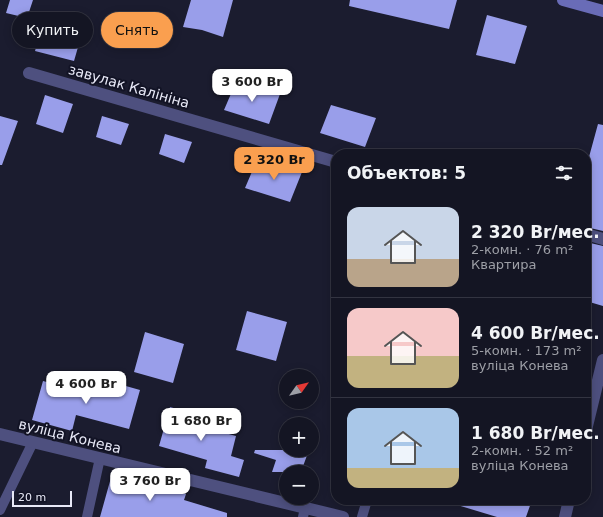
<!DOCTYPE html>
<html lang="ru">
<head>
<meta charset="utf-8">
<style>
	body { margin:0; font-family:"DejaVu Sans",sans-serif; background:#212230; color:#f1f3f6; height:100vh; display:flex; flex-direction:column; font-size:15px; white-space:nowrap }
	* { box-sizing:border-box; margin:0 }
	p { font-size:13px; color:#9d9fa6 }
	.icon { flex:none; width:22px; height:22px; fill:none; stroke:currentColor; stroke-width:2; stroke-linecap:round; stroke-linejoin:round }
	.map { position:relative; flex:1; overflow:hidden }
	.panel { position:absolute; left:331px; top:149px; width:260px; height:356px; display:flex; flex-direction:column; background:#141523; border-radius:16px; box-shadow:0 2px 10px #0003,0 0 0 1px #333441 }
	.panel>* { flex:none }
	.top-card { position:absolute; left:12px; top:12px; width:259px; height:36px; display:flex; gap:8px }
	.needle { width:26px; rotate:56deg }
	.controls { position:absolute; left:279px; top:369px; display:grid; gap:8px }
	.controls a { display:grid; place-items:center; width:40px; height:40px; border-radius:50%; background:#141523; box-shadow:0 2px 10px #0003,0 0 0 1px #333441; font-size:20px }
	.scale { position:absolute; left:12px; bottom:10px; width:60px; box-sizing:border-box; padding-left:4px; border:2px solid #e8e9f7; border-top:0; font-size:11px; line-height:14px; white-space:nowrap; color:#e8e9f7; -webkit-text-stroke:3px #121325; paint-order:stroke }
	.price { position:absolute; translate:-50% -34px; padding:0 9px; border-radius:8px; background:#fff; color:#222; font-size:13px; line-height:26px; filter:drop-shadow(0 1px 2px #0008) }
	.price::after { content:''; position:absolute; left:50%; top:24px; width:12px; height:9px; margin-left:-6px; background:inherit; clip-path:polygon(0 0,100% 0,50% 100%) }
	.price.active { background:#fa9f4f; color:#111 }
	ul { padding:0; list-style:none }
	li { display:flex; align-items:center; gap:12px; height:100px; padding:0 16px }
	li+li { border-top:1px solid #333441 }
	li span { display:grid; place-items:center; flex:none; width:112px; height:80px; border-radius:12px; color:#555 }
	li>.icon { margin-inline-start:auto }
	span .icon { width:48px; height:48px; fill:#fffc; stroke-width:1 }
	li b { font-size:17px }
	h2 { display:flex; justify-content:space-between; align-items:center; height:48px; padding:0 16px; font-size:17px }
	.chip { padding:0 14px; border-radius:18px; background:#141523; box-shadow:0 2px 10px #0003,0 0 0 1px #333441; font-size:14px; line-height:36px }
	.chip.active { background:#fa9f4f; color:#111 }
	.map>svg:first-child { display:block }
	.building { fill:#999eea }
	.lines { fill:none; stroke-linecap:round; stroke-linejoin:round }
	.lane { stroke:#4e507f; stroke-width:10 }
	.street { stroke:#4e507f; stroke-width:12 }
	.secondary { stroke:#696cb7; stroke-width:12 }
	.labels { text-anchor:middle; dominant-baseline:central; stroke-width:4; stroke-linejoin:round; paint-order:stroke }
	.street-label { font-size:14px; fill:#e8e9f7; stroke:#121325 }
</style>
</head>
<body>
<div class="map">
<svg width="603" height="517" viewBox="0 0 603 517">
	<rect width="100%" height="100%" fill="#1b1c2f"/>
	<path class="building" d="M 10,0 L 33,0 L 27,18 L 6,13 Z
		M 191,0 L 233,0 L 223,37 L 202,30 L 183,27 Z
		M 350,0 L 457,0 L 449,29 L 349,6 Z
		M 46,12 L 85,23 L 74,61 L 35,51 Z
		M 487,15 L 527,26 L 515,64 L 476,55 Z
		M 236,82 L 280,94 L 269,124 L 224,110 Z
		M 45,95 L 73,104 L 63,133 L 36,124 Z
		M 331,105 L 376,118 L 365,147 L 320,133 Z
		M 0,116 L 18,121 L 2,165 L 0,165 Z
		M 102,116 L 129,124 L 121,145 L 96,137 Z
		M 598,124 L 603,125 L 603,231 L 586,227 L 586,205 L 592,185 L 586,183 L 586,168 Z
		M 165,134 L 192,142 L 184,163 L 159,154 Z
		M 257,160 L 302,172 L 290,202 L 245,188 Z
		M 586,242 L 603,246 L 603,306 L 586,301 Z
		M 247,311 L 287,322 L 276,361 L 236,350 Z
		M 145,332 L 184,344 L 173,383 L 134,372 Z
		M 101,379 L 140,390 L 129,429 L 76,415 L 72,431 L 32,420 L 43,381 L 96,395 Z
		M 170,407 L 209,418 L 207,428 L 236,436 L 231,456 L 244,460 L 239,477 L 205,468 L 207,460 L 159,446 Z
		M 255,450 L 309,450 L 302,469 L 296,467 L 294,472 L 272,472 L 276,460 L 254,453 Z
		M 112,474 L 186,494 L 184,500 L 227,513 L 227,517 L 100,517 Z
		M 455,500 L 532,500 L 526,517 L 497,517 L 454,504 Z"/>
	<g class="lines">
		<path class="lane" d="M 0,510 L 33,442
			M 87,517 L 100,458
			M 303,517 L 305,508
			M 362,517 L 367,500"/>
		<path class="street" d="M 29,73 L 336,162
			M 586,234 L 603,239
			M 586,430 L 603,360
			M 0,434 L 343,517
			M 565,517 L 569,500"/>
		<path class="secondary" d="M 563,0 L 603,11"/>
	</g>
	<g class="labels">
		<g class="street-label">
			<text transform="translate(129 86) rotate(16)">завулак Калініна</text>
			<text transform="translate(70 436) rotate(14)">вуліца Конева</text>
		</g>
	</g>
</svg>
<div class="controls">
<a><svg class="needle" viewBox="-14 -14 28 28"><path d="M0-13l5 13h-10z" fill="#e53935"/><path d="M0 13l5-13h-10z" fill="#9d9fa6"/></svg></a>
<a>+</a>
<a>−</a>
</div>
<div class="scale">20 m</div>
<b class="price" style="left:252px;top:103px">3 600 Br</b>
<b class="price active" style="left:274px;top:181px">2 320 Br</b>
<b class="price" style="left:86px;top:405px">4 600 Br</b>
<b class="price" style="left:201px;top:442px">1 680 Br</b>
<b class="price" style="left:150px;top:502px">3 760 Br</b>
<div class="top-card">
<a class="chip">Купить</a>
<a class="chip active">Снять</a>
</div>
<section class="panel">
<h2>Объектов: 5<svg class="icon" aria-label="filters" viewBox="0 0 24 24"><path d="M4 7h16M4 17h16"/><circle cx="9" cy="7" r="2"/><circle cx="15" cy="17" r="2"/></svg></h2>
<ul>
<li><span style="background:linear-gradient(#c9d6e8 65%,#b9a48a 0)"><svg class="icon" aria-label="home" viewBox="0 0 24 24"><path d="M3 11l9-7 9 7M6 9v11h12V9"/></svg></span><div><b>2 320 Br/мес.</b><p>2-комн. · 76 m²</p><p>Квартира</p></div></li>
<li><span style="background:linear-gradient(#f6c9c9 60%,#c2b280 0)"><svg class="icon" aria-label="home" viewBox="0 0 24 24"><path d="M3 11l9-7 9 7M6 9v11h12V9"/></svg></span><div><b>4 600 Br/мес.</b><p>5-комн. · 173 m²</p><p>вуліца Конева</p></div></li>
<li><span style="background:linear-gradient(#a9c7e8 75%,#c2b280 0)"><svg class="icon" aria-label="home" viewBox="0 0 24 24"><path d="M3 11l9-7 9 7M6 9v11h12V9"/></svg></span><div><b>1 680 Br/мес.</b><p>2-комн. · 52 m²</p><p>вуліца Конева</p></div></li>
</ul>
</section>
</div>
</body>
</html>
